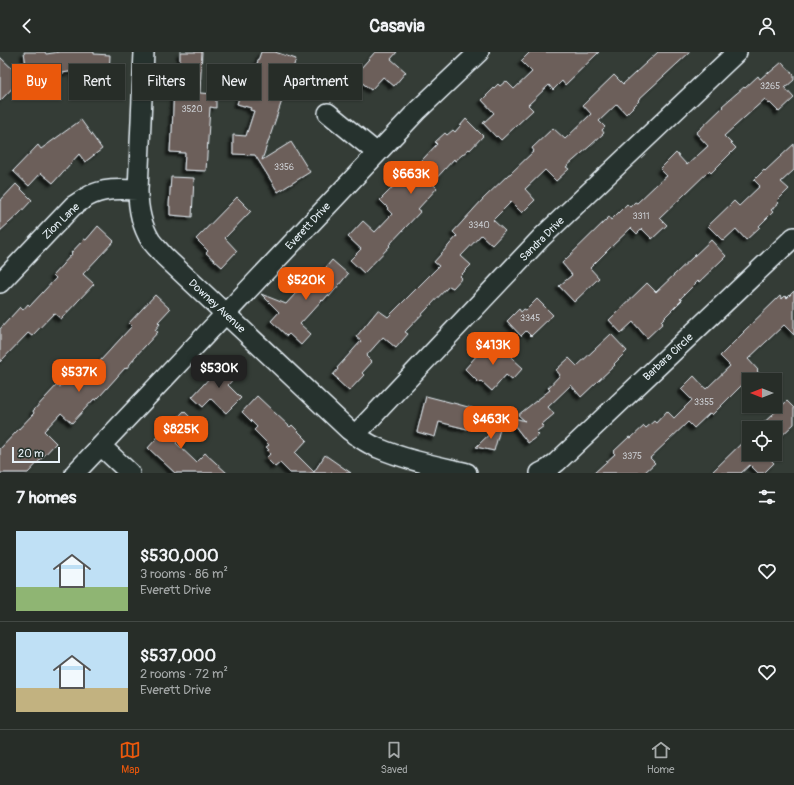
<!DOCTYPE html>
<html lang="en">
<head>
<meta charset="utf-8">
<style>
	body { margin:0; font-family:Pangolin,sans-serif; background:#2f3530; color:#f1f3f6; height:100vh; display:flex; flex-direction:column; font-size:15px; white-space:nowrap }
	* { box-sizing:border-box; margin:0 }
	p { font-size:13px; color:#a4a8a8 }
	.icon { flex:none; width:22px; height:22px; fill:none; stroke:currentColor; stroke-width:2; stroke-linecap:round; stroke-linejoin:round }
	.map { position:relative; height:421px; overflow:hidden }
	.sheet { display:flex; flex-direction:column; background:#272d28; flex:1 }
	.sheet>* { flex:none }
	.top-card { position:absolute; left:12px; top:12px; width:400px; height:36px; display:flex; gap:8px }
	.needle { width:26px; rotate:270deg }
	.buttons { position:absolute; left:742px; top:321px; display:grid; gap:8px }
	.buttons a { display:grid; place-items:center; width:40px; height:40px; border-radius:0px; background:#272d28; box-shadow:0 1px 3px #0004,0 0 0 1px #434945; font-size:20px }
	.scale { position:absolute; left:12px; bottom:10px; width:48px; box-sizing:border-box; padding-left:4px; border:2px solid #e8f1f8; border-top:0; font-size:11px; line-height:14px; white-space:nowrap; color:#e8f1f8; -webkit-text-stroke:3px #26332d; paint-order:stroke }
	.price { position:absolute; translate:-50% -34px; padding:0 9px; border-radius:8px; background:#ea580c; color:#fff; font-size:13px; line-height:26px; filter:drop-shadow(0 1px 2px #0008) }
	.price::after { content:''; position:absolute; left:50%; top:24px; width:12px; height:9px; margin-left:-6px; background:inherit; clip-path:polygon(0 0,100% 0,50% 100%) }
	.price.current { background:#222; color:#fff }
	ul { padding:0; list-style:none }
	li { display:flex; align-items:center; gap:12px; height:100px; padding:0 16px }
	li+li { border-top:1px solid #434945 }
	li span { display:grid; place-items:center; flex:none; width:112px; height:80px; border-radius:0px; color:#555 }
	li>.icon { margin-inline-start:auto }
	span .icon { width:48px; height:48px; fill:#fffc; stroke-width:1 }
	li b { font-size:17px }
	h2 { display:flex; justify-content:space-between; align-items:center; height:48px; padding:0 16px; font-size:17px }
	.pill { padding:0 14px; border-radius:0px; background:#272d28; box-shadow:0 1px 3px #0004,0 0 0 1px #434945; font-size:14px; line-height:36px }
	.pill.current { background:#ea580c; color:#fff }
	header { display:flex; justify-content:space-between; align-items:center; height:52px; padding:0 16px; background:#272d28; font-size:18px; font-weight:800 }
	.dock { display:flex; justify-content:space-around; align-items:center; height:56px; border-top:1px solid #434945; background:#272d28; font-size:11px; color:#a4a8a8 }
	.dock a { display:grid; justify-items:center; gap:2px }
	.dock .current { color:#ea580c }
	.map>svg:first-child { display:block }
	.building { fill:#6c5f5a; stroke:#e8f1f8; filter:url(#shadow) }
	.lines { fill:none; stroke-linecap:round; stroke-linejoin:round }
	.minor-casing { stroke:#e8f1f8; stroke-width:22 }
	.minor { stroke:#26332d; stroke-width:19 }
	.labels { text-anchor:middle; dominant-baseline:central; stroke-width:3; stroke-linejoin:round; paint-order:stroke }
	.number-label { font-size:9px; fill:#c9ccd0 }
	.street-label { font-size:11px; fill:#e8f1f8; stroke:#26332d }
</style>
</head>
<body>
<header><svg class="icon" aria-label="back" viewBox="0 0 24 24"><path d="M15 5l-7 7 7 7"/></svg>Casavia<svg class="icon" aria-label="person" viewBox="0 0 24 24"><circle cx="12" cy="8" r="4"/><path d="M4 21q1-7 8-7t8 7"/></svg></header>
<div class="map">
<svg width="794" height="421" viewBox="0 0 794 421">
	<defs>
		<filter id="shadow"><feDropShadow dx="-3.5" dy="3.5" stdDeviation="1" flood-color="#0009"/></filter>
	</defs>
	<rect width="100%" height="100%" fill="#343c36"/>
	<filter id="ink" filterUnits="userSpaceOnUse"><feTurbulence type="fractalNoise" baseFrequency=".025" numOctaves="2"/><feDisplacementMap in="SourceGraphic" scale="8" xChannelSelector="R" yChannelSelector="G"/><feConvolveMatrix kernelMatrix="1 2 1 2 8 2 1 2 1" color-interpolation-filters="sRGB"/></filter>
	<g filter="url(#ink)">
		<path class="building" d="M 24,0 L 45,0 L 46,2 L 60,0 L 94,0 L 94,2 L 110,3 L 109,25 L 74,24 L 74,19 L 28,27 Z
			M 180,0 L 202,0 L 200,41 L 216,42 L 216,56 L 210,55 L 206,119 L 184,118 L 185,101 L 170,100 L 171,81 L 172,81 L 174,32 L 173,32 L 174,15 L 177,15 L 177,11 L 180,11 Z
			M 261,0 L 275,0 L 296,7 L 262,108 L 291,90 L 310,120 L 278,140 L 255,103 L 233,102 L 233,83 L 246,84 L 254,59 L 250,58 L 251,56 L 237,52 L 241,39 L 247,41 Z
			M 375,0 L 397,0 L 391,7 L 406,20 L 394,34 L 383,25 L 371,38 L 354,24 Z
			M 530,0 L 599,0 L 565,33 L 562,29 L 553,38 L 549,33 L 528,53 L 533,58 L 501,88 L 497,84 L 496,85 L 483,71 L 494,61 L 482,48 L 498,32 L 500,34 L 506,29 L 514,37 L 532,20 L 521,9 Z
			M 658,0 L 690,0 L 638,48 L 639,49 L 626,62 L 617,52 L 599,69 L 605,75 L 602,78 L 604,81 L 590,94 L 566,115 L 569,117 L 556,129 L 545,118 L 525,137 L 535,148 L 522,161 L 511,150 L 493,168 L 505,179 L 492,193 L 481,183 L 461,204 L 471,213 L 460,224 L 462,226 L 453,236 L 449,234 L 405,280 L 408,282 L 396,296 L 383,285 L 366,304 L 372,310 L 362,321 L 364,323 L 349,339 L 337,328 L 338,327 L 333,323 L 338,317 L 337,316 L 361,289 L 356,285 L 378,258 L 388,265 L 439,214 L 434,210 L 457,184 L 453,180 L 483,147 L 509,122 L 510,122 L 534,99 L 532,96 L 553,76 L 565,87 L 591,62 L 583,53 L 614,23 L 623,32 Z
			M 0,5 L 22,26 L 0,49 Z
			M 782,10 L 794,23 L 794,28 L 785,36 L 794,46 L 779,60 L 770,51 L 769,52 L 765,47 L 724,84 L 736,96 L 711,121 L 709,119 L 660,166 L 667,173 L 652,187 L 642,177 L 637,182 L 631,176 L 611,195 L 590,216 L 599,226 L 574,250 L 559,234 L 572,223 L 562,211 L 609,165 L 611,168 L 627,152 L 630,155 L 635,150 L 637,151 L 657,132 L 667,124 L 660,117 L 676,101 L 687,113 L 708,94 L 696,81 L 723,55 L 722,54 L 744,35 L 745,36 L 758,24 L 760,27 L 768,20 L 769,21 Z
			M 466,67 L 483,84 L 470,98 L 469,97 L 455,109 L 454,107 L 432,131 L 437,136 L 418,157 L 421,159 L 389,193 L 390,194 L 364,221 L 350,208 L 361,197 L 348,185 L 363,169 L 375,180 L 392,162 L 387,157 L 388,156 L 380,148 L 395,133 L 397,135 L 437,92 L 435,90 L 445,81 L 447,83 L 453,78 L 455,80 Z
			M 81,68 L 102,97 L 85,110 L 79,102 L 53,131 L 41,121 L 29,134 L 13,119 L 38,93 L 41,97 Z
			M 794,92 L 794,118 L 781,130 L 789,137 L 777,149 L 779,151 L 771,158 L 773,160 L 759,174 L 760,175 L 746,188 L 736,177 L 723,189 L 708,174 L 734,149 L 739,154 L 760,134 L 754,128 L 764,118 L 765,119 Z
			M 171,125 L 194,126 L 192,165 L 170,163 L 170,154 L 169,154 Z
			M 16,132 L 32,148 L 19,162 L 0,179 L 0,149 Z
			M 237,145 L 251,159 L 225,186 L 237,199 L 222,215 L 206,201 L 208,199 L 196,187 Z
			M 98,174 L 114,189 L 83,222 L 94,232 L 61,267 L 54,261 L 32,284 L 28,281 L 0,310 L 0,277 L 20,255 L 23,258 L 28,252 L 30,254 L 56,226 L 53,223 L 72,202 L 71,201 L 84,187 L 86,188 Z
			M 711,188 L 726,204 L 699,230 L 698,229 L 680,247 L 682,248 L 661,269 L 663,271 L 647,286 L 633,270 L 621,281 L 609,268 L 647,231 L 656,240 Z
			M 332,208 L 348,222 L 329,245 L 328,243 L 323,249 L 322,248 L 300,272 L 311,282 L 301,293 L 289,282 L 287,284 L 271,269 L 279,260 L 261,242 L 286,252 L 304,232 L 315,219 L 317,221 L 320,218 L 322,220 Z
			M 794,239 L 794,283 L 784,273 L 748,307 L 758,318 L 757,319 L 766,328 L 747,328 L 712,363 L 710,361 L 694,376 L 688,370 L 650,406 L 655,411 L 644,421 L 594,421 L 615,402 L 613,400 L 629,385 L 631,386 L 644,374 L 646,376 L 654,369 L 656,371 L 667,359 L 674,366 L 692,348 L 681,337 L 694,324 L 706,337 L 730,314 L 720,304 L 744,280 L 743,280 L 780,244 L 782,247 L 785,244 L 787,246 Z
			M 155,243 L 170,257 L 158,270 L 160,272 L 155,278 L 158,280 L 134,306 L 134,307 L 126,317 L 125,316 L 100,344 L 96,348 L 94,347 L 72,371 L 61,361 L 44,379 L 56,391 L 28,421 L 0,421 L 0,397 L 34,361 L 33,359 L 57,333 L 60,335 L 80,312 L 90,320 L 132,274 L 129,271 Z
			M 537,247 L 553,263 L 531,284 L 526,279 L 521,284 L 507,269 L 519,257 L 521,260 L 524,257 L 526,258 Z
			M 611,282 L 627,299 L 614,312 L 615,313 L 581,345 L 571,333 L 548,355 L 554,362 L 541,373 L 544,374 L 536,380 L 539,383 L 528,391 L 507,364 L 525,369 L 518,363 L 550,338 L 548,336 L 560,323 L 556,318 L 569,306 L 577,314 Z
			M 491,287 L 523,316 L 512,328 L 506,323 L 492,339 L 481,329 L 479,331 L 465,317 L 477,303 L 476,302 Z
			M 225,309 L 238,322 L 228,333 L 241,346 L 226,361 L 211,347 L 203,355 L 192,345 Z
			M 257,344 L 290,375 L 292,373 L 307,388 L 295,401 L 314,420 L 325,403 L 351,421 L 290,421 L 280,411 L 275,415 L 266,406 L 270,402 L 267,399 L 269,398 L 266,395 L 269,393 L 254,378 L 257,375 L 242,360 Z
			M 426,344 L 457,352 L 483,359 L 467,377 L 439,370 L 435,385 L 417,380 Z
			M 787,349 L 794,356 L 794,372 L 775,390 L 775,376 L 758,376 Z
			M 184,359 L 195,370 L 176,391 L 196,410 L 205,401 L 227,421 L 175,421 L 148,396 L 163,379 L 164,380 Z
			M 502,370 L 494,399 L 476,395 Z
			M 749,384 L 749,402 L 765,402 L 774,411 L 764,421 L 758,421 L 750,413 L 741,421 L 711,421 Z"/>
		<g class="lines">
			<defs>
				<path id="minor" d="M 144,0 L 138,138 C 138,156 141,173 151,189 C 155,194 160,199 164,204 L 349,378 C 358,385 368,392 378,396 C 406,408 437,414 467,421
					M 328,61 L 377,101
					M 0,231 L 73,154 C 78,151 82,148 87,145 C 103,136 120,137 138,138
					M 355,383 L 542,185 L 737,0
					M 101,394 L 130,421
					M 75,421 L 418,58 L 479,0
					M 540,421 L 548,417 L 557,410 L 794,185"/>
			</defs>
			<use href="#minor" class="minor-casing"/>
			<use href="#minor" class="minor"/>
		</g>
	</g>
	<g class="labels">
		<g class="number-label">
			<text x="770" y="34">3265</text>
			<text x="192" y="57">3520</text>
			<text x="284" y="115">3356</text>
			<text x="641" y="164">3311</text>
			<text x="479" y="173">3340</text>
			<text x="530" y="266">3345</text>
			<text x="704" y="350">3355</text>
			<text x="632" y="404">3375</text>
		</g>
		<g class="street-label">
			<text transform="translate(61 169) rotate(-44)">Zion Lane</text>
			<text transform="translate(308 174) rotate(-47)">Everett Drive</text>
			<text transform="translate(542 187) rotate(-45)">Sandra Drive</text>
			<text transform="translate(217 254) rotate(43)">Downey Avenue</text>
			<text transform="translate(668 305) rotate(-43)">Barbara Circle</text>
		</g>
	</g>
</svg>
<div class="buttons">
<a><svg class="needle" viewBox="-14 -14 28 28"><path d="M0-13l5 13h-10z" fill="#e53935"/><path d="M0 13l5-13h-10z" fill="#a4a8a8"/></svg></a>
<a><svg class="icon" aria-label="locate" viewBox="0 0 24 24"><circle cx="12" cy="12" r="6"/><path d="M12 2v4M12 18v4M2 12h4M18 12h4"/></svg></a>
</div>
<div class="scale">20 m</div>
<b class="price" style="left:411px;top:143px">$663K</b>
<b class="price" style="left:306px;top:249px">$520K</b>
<b class="price" style="left:493px;top:314px">$413K</b>
<b class="price current" style="left:219px;top:337px">$530K</b>
<b class="price" style="left:79px;top:341px">$537K</b>
<b class="price" style="left:491px;top:388px">$463K</b>
<b class="price" style="left:181px;top:398px">$825K</b>
<div class="top-card">
<a class="pill current">Buy</a>
<a class="pill">Rent</a>
<a class="pill">Filters</a>
<a class="pill">New</a>
<a class="pill">Apartment</a>
</div>
</div>
<section class="sheet">
<h2>7 homes<svg class="icon" aria-label="filters" viewBox="0 0 24 24"><path d="M4 7h16M4 17h16"/><circle cx="9" cy="7" r="2"/><circle cx="15" cy="17" r="2"/></svg></h2>
<ul>
<li><span style="background:linear-gradient(#bfe0f5 70%,#8fb573 0)"><svg class="icon" aria-label="home" viewBox="0 0 24 24"><path d="M3 11l9-7 9 7M6 9v11h12V9"/></svg></span><div><b>$530,000</b><p>3 rooms · 86 m²</p><p>Everett Drive</p></div><svg class="icon" aria-label="heart" viewBox="0 0 24 24"><path d="M12 20l-8-8c-3-5 5-10 8-4 3-6 11-1 8 4z"/></svg></li>
<li><span style="background:linear-gradient(#bfe0f5 70%,#c2b280 0)"><svg class="icon" aria-label="home" viewBox="0 0 24 24"><path d="M3 11l9-7 9 7M6 9v11h12V9"/></svg></span><div><b>$537,000</b><p>2 rooms · 72 m²</p><p>Everett Drive</p></div><svg class="icon" aria-label="heart" viewBox="0 0 24 24"><path d="M12 20l-8-8c-3-5 5-10 8-4 3-6 11-1 8 4z"/></svg></li>
</ul>
</section>
<nav class="dock">
<a class="current"><svg class="icon" aria-label="map" viewBox="0 0 24 24"><path d="M3 6l6-2 6 2 6-2v14l-6 2-6-2-6 2zM9 4v14M15 6v14"/></svg>Map</a>
<a><svg class="icon" aria-label="saved" viewBox="0 0 24 24"><path d="M7 4h10v16l-5-4-5 4z"/></svg>Saved</a>
<a><svg class="icon" aria-label="home" viewBox="0 0 24 24"><path d="M3 11l9-7 9 7M6 9v11h12V9"/></svg>Home</a>
</nav>
</body>
</html>
